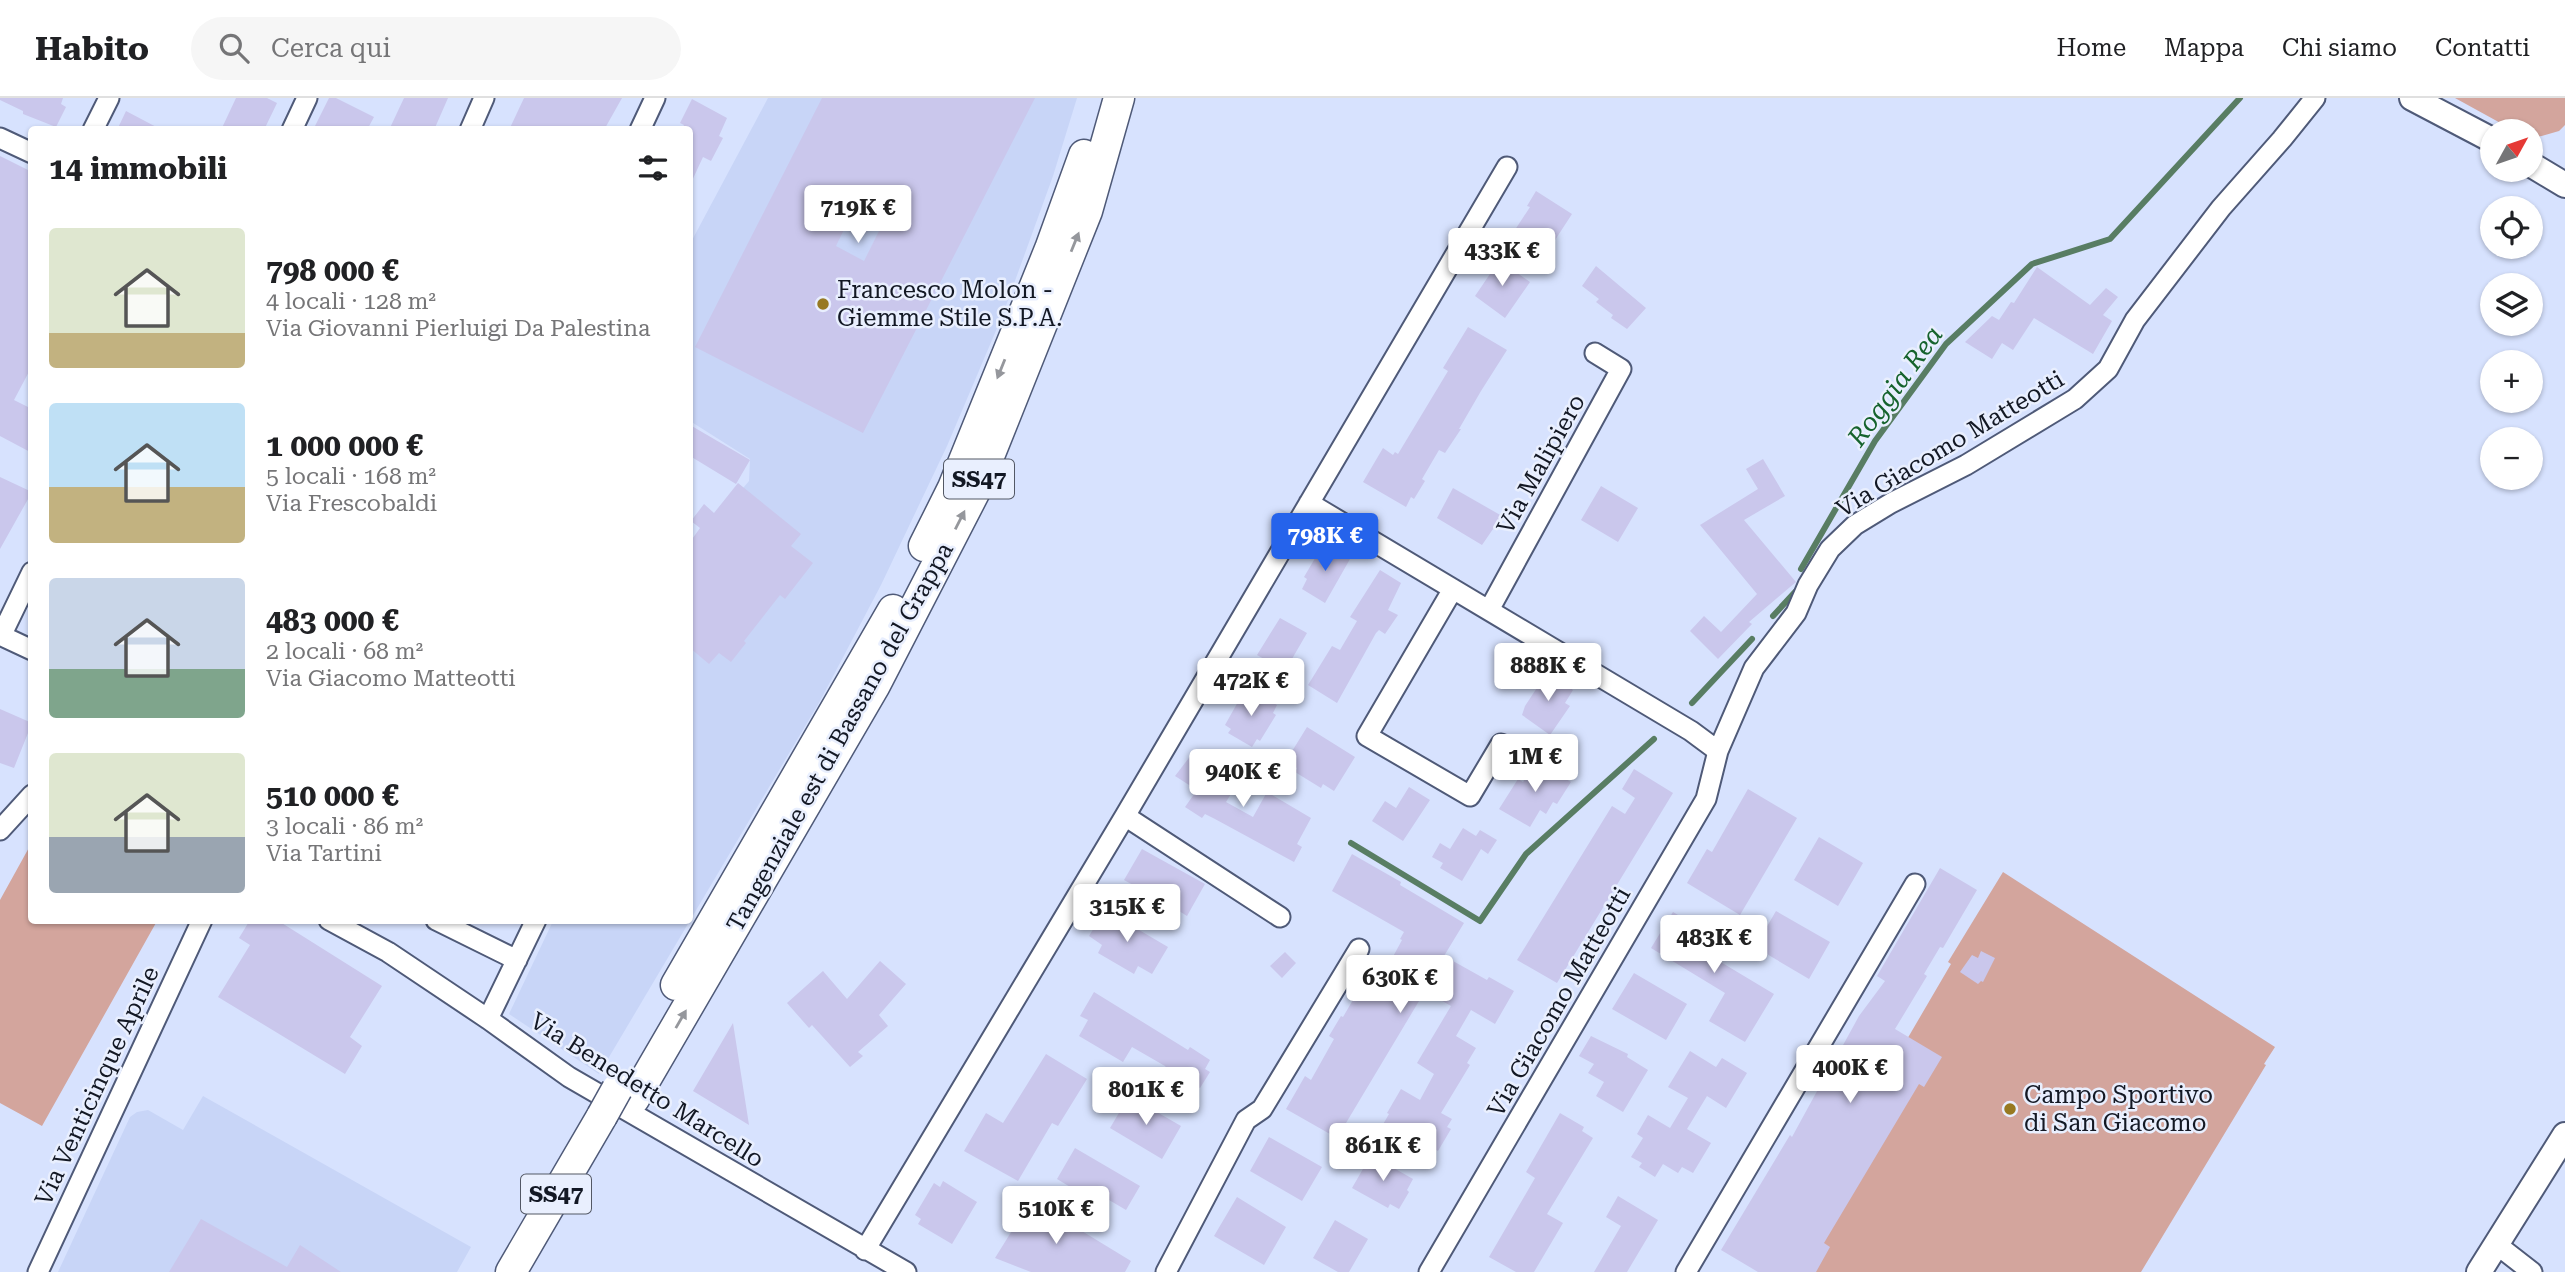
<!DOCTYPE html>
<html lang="it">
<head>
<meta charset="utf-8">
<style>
	body { margin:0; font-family:"Roboto Serif",serif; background:#f6f6f6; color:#202124; height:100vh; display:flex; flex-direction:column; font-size:26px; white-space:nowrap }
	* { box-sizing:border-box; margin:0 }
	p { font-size:23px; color:#757577 }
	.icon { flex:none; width:38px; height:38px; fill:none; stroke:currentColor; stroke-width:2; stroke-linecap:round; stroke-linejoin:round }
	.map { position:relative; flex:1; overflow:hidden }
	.panel { position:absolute; left:28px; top:28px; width:665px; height:798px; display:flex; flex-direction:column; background:#fff; border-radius:7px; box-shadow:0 2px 5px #0004 }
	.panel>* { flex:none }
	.needle { width:46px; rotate:50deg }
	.controls { position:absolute; left:2480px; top:21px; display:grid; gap:14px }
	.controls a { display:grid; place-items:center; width:63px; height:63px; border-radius:50%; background:#fff; box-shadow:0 2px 5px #0004; font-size:35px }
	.price { position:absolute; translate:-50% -60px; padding:0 16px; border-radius:7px; background:#fff; color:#222; font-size:23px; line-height:46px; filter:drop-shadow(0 2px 4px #0008) }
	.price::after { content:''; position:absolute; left:50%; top:42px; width:21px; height:16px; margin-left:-10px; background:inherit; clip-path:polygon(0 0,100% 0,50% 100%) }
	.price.selected { background:#2563eb; color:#fff }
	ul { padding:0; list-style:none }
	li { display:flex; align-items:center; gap:21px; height:175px; padding:0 21px }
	li span { display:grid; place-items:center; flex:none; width:196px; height:140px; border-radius:7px; color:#555 }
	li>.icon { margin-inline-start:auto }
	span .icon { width:84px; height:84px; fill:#fffc; stroke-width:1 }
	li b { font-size:30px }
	h2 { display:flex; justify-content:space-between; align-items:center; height:84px; padding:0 21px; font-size:30px }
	header { display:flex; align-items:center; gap:42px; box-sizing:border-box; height:98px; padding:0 35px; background:#fff; border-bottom:2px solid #e0e0e0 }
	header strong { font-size:33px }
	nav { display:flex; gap:38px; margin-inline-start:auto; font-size:24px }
	.search { width:490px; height:63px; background:#f6f6f6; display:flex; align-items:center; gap:18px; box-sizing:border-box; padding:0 24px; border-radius:38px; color:#757577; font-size:26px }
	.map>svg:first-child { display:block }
	.built { fill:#c8d5f7 }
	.green { fill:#d3a59d }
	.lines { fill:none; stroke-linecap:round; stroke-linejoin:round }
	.stream { stroke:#587d63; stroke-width:6 }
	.building { fill:#cac7ec; fill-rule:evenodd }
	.minor-casing { stroke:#4f5a78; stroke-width:23 }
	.major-casing { stroke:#4f5a78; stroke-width:28 }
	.highway-casing { stroke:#4f5a78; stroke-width:33 }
	.minor { stroke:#fff; stroke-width:19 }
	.major { stroke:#fff; stroke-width:24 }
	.highway { stroke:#fff; stroke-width:30 }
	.highway-bridge-casing { stroke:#4f5a78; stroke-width:33; stroke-linecap:butt }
	.highway-bridge { stroke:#fff; stroke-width:30 }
	.oneway { fill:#95979c }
	.poi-dot { fill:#977922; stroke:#e9effe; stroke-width:2.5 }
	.labels { text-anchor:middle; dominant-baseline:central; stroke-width:5; stroke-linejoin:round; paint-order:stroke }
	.shield { fill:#e9effe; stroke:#535865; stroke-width:2 }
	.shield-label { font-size:23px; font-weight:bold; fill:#131824 }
	.poi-label { font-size:24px; fill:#131824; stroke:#e9effe; text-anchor:start }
	.street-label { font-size:24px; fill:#131824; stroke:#e9effe }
	.water-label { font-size:26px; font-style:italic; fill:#16632d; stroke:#e9effe }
</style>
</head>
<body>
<header>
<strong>Habito</strong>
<div class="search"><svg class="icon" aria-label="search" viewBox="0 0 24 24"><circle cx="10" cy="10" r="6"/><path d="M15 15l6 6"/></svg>Cerca qui</div>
<nav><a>Home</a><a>Mappa</a><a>Chi siamo</a><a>Contatti</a></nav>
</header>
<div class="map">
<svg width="2565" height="1174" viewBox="0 0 2565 1174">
	<rect width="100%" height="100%" fill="#d7e2fe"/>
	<path class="built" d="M 768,0 L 1077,0 L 1053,78 L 1003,216 L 947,348 L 881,487 L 820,603 L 599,976 L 509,916 L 553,823 L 690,822 L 690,453 L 749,383 L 750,361 L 690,323 L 690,146 Z
		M 203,998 L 471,1149 L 457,1174 L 58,1174 L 130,1019 L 137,1014 L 148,1012 L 183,1032 Z"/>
	<path class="green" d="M 2455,0 L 2565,0 L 2565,27 L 2559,33 L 2531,41 L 2530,33 L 2515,33 Z
		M 31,746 L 32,822 L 157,823 L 42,1028 L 0,1005 L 0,802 Z
		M 2003,774 L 2275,949 L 2264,966 L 2266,967 L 2141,1174 L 1771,1174 L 1951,866 L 1948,864 Z"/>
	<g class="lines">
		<path class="stream" d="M 1801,471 L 1875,343 L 1946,246 L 2032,166 L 2110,141 L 2240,0
			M 1773,518 L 1795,494
			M 1692,605 L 1752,541
			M 1351,745 L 1480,823 L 1526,756 L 1654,641"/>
	</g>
	<path class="building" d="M 0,0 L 63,0 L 61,6 L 66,9 L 56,29 L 23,16 L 23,13 L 0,2 Z
		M 236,0 L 267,0 L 277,5 L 264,32 L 221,32 Z
		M 329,0 L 336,0 L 374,19 L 367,32 L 313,32 Z
		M 404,0 L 448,0 L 434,32 L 389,32 Z
		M 524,0 L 622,0 L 604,32 L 509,32 Z
		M 822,0 L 1035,0 L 863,335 L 695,249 ZM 855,109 L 884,123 L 864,163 L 836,148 Z
		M 692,1 L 727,20 L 719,38 L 723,40 L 711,63 L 703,59 L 690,87 L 690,32 L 682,32 L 684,27 L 680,25 Z
		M 126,13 L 162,32 L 117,32 Z
		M 0,58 L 32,74 L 32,268 L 14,302 L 32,311 L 32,355 L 0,338 Z
		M 1536,93 L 1572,116 L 1544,159 L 1511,138 L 1530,109 L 1527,108 Z
		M 1495,159 L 1530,184 L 1505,220 L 1475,198 L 1490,176 L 1485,173 Z
		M 1596,168 L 1646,210 L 1627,231 L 1611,220 L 1613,217 L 1596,204 L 1599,201 L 1582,188 Z
		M 2037,169 L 2090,207 L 2106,190 L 2118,199 L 2103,217 L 2112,223 L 2093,256 L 2034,220 L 2013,252 L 2002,245 L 1992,261 L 1965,244 L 1992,218 L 1999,222 L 2011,204 L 2014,205 Z
		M 1468,229 L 1507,252 L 1481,293 L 1459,331 L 1461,331 L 1445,355 L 1439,352 L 1422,381 L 1425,383 L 1414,401 L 1411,399 L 1406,409 L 1363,384 L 1383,350 L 1393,357 L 1395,354 L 1398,356 L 1448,273 L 1443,270 Z
		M 690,327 L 750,362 L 736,386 L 690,358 Z
		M 1763,361 L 1785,398 L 1744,422 L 1796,484 L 1749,524 L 1752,526 L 1718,561 L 1690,533 L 1704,518 L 1721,534 L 1757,496 L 1700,427 L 1758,391 L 1746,371 Z
		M 0,379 L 32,394 L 0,451 Z
		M 738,385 L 801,436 L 791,448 L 813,465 L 785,501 L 780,497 L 744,543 L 746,545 L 731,564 L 719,555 L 709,566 L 690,550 L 690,444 L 700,430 L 691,423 L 704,406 L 714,415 Z
		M 1601,388 L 1638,410 L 1618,444 L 1581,422 Z
		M 1453,390 L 1502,418 L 1482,447 L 1437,420 Z
		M 1324,445 L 1350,461 L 1325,505 L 1302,491 L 1307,481 L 1304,479 Z
		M 1380,472 L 1401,485 L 1388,512 L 1398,517 L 1385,536 L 1379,532 L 1376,535 L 1337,605 L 1308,587 L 1332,548 L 1340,552 L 1357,523 L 1350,519 Z
		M 1280,520 L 1307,535 L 1285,573 L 1257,557 Z
		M 1548,573 L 1573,592 L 1565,605 L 1570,608 L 1550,637 L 1522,617 L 1525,608 Z
		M 1253,593 L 1277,607 L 1273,615 L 1276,617 L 1260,643 L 1257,641 L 1252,649 L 1228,635 L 1231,631 L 1225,627 L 1243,595 L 1249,599 Z
		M 0,611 L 32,625 L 14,670 L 0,665 Z
		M 1307,629 L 1355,659 L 1334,693 L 1323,686 L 1321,690 L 1295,674 L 1297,670 L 1286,663 Z
		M 1195,652 L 1228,674 L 1222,683 L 1234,691 L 1226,704 L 1253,719 L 1267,694 L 1311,720 L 1297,746 L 1302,749 L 1294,764 L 1215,721 L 1205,716 L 1202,720 L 1185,709 L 1197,692 L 1175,678 Z
		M 1536,663 L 1571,684 L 1557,706 L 1553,704 L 1546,716 L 1540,712 L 1530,729 L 1499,711 L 1518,681 L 1523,684 Z
		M 1634,671 L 1673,695 L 1557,885 L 1517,862 L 1612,708 L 1625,716 L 1635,700 L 1622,691 Z
		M 1409,689 L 1430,702 L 1403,743 L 1372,723 L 1385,703 L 1396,710 Z
		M 1748,691 L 1797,720 L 1740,817 L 1687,785 L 1707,751 L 1712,754 Z
		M 1463,730 L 1476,738 L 1480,732 L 1497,742 L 1488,756 L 1481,751 L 1462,783 L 1440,770 L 1443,765 L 1432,759 L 1440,745 L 1450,751 Z
		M 1819,739 L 1863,765 L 1838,808 L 1794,782 Z
		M 1142,751 L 1205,786 L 1187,818 L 1179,813 L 1178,816 L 1153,803 L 1155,799 L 1124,782 Z
		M 1352,756 L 1401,784 L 1400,787 L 1464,825 L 1444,858 L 1487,882 L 1489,879 L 1514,893 L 1495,926 L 1471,912 L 1456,938 L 1476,950 L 1467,965 L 1470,967 L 1441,1015 L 1452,1021 L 1447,1029 L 1451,1031 L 1438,1053 L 1427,1047 L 1426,1050 L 1401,1035 L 1399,1038 L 1382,1028 L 1389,1016 L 1387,1015 L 1401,991 L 1420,1002 L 1434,976 L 1417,965 L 1451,908 L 1425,893 L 1337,1040 L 1286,1011 L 1305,978 L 1311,982 L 1334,941 L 1329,938 L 1341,918 L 1343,919 L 1364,883 L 1376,890 L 1402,842 L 1400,841 L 1404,834 L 1332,793 Z
		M 1940,770 L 1977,792 L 1943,850 L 1940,849 L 1924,876 L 1927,878 L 1895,931 L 1942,959 L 1924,989 L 1919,986 L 1824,1145 L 1830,1149 L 1816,1174 L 1758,1174 L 1721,1152 L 1790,1037 L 1792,1039 L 1822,984 L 1824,986 L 1845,952 L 1842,949 L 1859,918 L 1885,883 L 1877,878 Z
		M 1105,812 L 1168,849 L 1152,876 L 1138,868 L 1134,876 L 1098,855 L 1102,847 L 1089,838 Z
		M 1776,813 L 1830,844 L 1809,881 L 1755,849 Z
		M 1673,814 L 1723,844 L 1714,860 L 1774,896 L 1745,944 L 1709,923 L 1725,895 L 1651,850 Z
		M 250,822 L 277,822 L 382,888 L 350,939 L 362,948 L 345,976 L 218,899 L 250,847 L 239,840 Z
		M 1981,853 L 1995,860 L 1983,884 L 1981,883 L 1978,886 L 1960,874 L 1972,857 L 1978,860 Z
		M 1285,854 L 1296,865 L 1282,880 L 1270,868 Z
		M 880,863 L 906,886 L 879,917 L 888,928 L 858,954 L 863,958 L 850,969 L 812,927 L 809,930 L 787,905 L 823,873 L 847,901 Z
		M 1634,875 L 1687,906 L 1666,942 L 1612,911 Z
		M 1094,894 L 1188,952 L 1190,949 L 1210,962 L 1205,971 L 1210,974 L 1200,990 L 1195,988 L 1188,999 L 1162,983 L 1169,973 L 1165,968 L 1132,949 L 1123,964 L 1079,938 L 1088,922 L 1080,918 Z
		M 733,925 L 749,1027 L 693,993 Z
		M 1591,938 L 1628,956 L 1627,959 L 1648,972 L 1623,1014 L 1596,998 L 1604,984 L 1588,975 L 1594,966 L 1579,958 Z
		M 1690,953 L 1716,969 L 1722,960 L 1747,975 L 1726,1010 L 1707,998 L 1687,1031 L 1711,1045 L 1693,1075 L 1682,1069 L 1678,1075 L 1663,1066 L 1655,1079 L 1639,1069 L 1642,1065 L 1631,1059 L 1643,1040 L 1637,1036 L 1648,1017 L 1670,1030 L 1688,1000 L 1668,989 Z
		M 1046,956 L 1087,981 L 1058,1028 L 1052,1025 L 1018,1083 L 964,1053 L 986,1015 L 1003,1025 Z
		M 1129,998 L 1181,1028 L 1162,1061 L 1110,1030 Z
		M 1560,1015 L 1584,1029 L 1582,1033 L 1593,1040 L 1547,1116 L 1563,1125 L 1534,1174 L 1516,1174 L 1489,1159 L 1535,1080 L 1526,1074 Z
		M 1269,1039 L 1322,1069 L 1302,1103 L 1250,1073 Z
		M 1075,1050 L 1140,1088 L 1126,1112 L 1087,1089 L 1082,1096 L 1057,1081 Z
		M 1371,1057 L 1413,1081 L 1407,1092 L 1409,1094 L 1399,1111 L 1390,1106 L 1388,1110 L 1352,1090 Z
		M 943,1083 L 977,1104 L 952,1146 L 918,1126 L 921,1121 L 915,1117 L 934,1085 L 940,1089 Z
		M 1618,1098 L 1658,1122 L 1627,1174 L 1594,1174 L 1621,1128 L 1606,1119 Z
		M 1237,1099 L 1286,1129 L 1264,1167 L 1214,1138 Z
		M 1031,1102 L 1131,1163 L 1125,1174 L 1031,1174 L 995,1160 Z
		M 201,1121 L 287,1169 L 300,1147 L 341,1174 L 169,1174 Z
		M 1335,1122 L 1368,1141 L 1349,1174 L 1338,1174 L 1313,1160 Z"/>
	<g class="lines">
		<defs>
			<path id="minor" d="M 93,32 L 109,0
				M 292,32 L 307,0
				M 470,32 L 484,0
				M 640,32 L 655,0
				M 0,40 L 32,55
				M 1309,405 L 1691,633 L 1718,653
				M 1453,491 L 1367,638 L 1470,698 L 1501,646
				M 1489,512 L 1621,271 L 1595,255
				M 0,537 L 32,552
				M 1,538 L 32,474
				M 1125,718 L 1280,819
				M 0,732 L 32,697
				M 329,822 L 388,854 L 488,921 L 569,979 L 906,1174
				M 436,822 L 517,862
				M 488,921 L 536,822
				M 2496,1146 L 2532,1174
				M 865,1152 L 1125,718 L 1507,69
				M 38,1174 L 202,822
				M 1166,1174 L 1246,1022 L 1262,1011 L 1359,851
				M 1429,1174 L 1706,701 L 1718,653 L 1754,570 L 1796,515 L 1808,487 L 1830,451 L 1855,427 L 1891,405 L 1966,367 L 2075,301 L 2108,271 L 2135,222 L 2221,110 L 2282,41 L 2315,0
				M 1686,1174 L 1915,786"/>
			<path id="major" d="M 2412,0 L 2492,42
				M 2530,66 L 2565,87
				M 2479,1174 L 2565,1037"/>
			<path id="highway" d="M 924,448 L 953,390 L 1050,151 L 1084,57
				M 676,887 L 893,512
				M 634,1001 L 875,587 L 975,393 L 1087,113 L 1119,0
				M 511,1174 L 602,1018"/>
		</defs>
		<use href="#minor" class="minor-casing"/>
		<use href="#major" class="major-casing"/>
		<use href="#highway" class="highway-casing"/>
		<use href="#minor" class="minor"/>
		<use href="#major" class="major"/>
		<use href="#highway" class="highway"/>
		<defs>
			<path id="highway-bridge" d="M 602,1018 L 617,991"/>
		</defs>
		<use href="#highway-bridge" class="highway-bridge-casing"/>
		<use href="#highway-bridge" class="highway-bridge"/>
	</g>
	<defs><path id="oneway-solid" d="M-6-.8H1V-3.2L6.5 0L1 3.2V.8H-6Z" transform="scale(1.75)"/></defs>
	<g class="oneway">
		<use href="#oneway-solid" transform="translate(1075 144) rotate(-68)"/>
		<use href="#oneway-solid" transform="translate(1001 271) rotate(112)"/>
		<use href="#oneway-solid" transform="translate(960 422) rotate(-63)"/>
		<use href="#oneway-solid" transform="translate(681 921) rotate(-60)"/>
	</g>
	<g class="poi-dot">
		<circle cx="823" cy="206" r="7"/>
		<circle cx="2010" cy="1011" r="7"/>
	</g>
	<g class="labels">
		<g class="shield">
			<rect x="944" y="361.5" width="70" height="39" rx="5"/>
			<rect x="521" y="1076.5" width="70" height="39" rx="5"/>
		</g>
		<g class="shield-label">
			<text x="979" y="381">SS47</text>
			<text x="556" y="1096">SS47</text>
		</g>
		<g class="poi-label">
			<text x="837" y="192">Francesco Molon -<tspan x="837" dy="28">Giemme Stile S.P.A.</tspan></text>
			<text x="2024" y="997">Campo Sportivo<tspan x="2024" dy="28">di San Giacomo</tspan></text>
		</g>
		<g class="street-label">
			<text transform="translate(1950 346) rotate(-31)">Via Giacomo Matteotti</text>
			<text transform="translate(1541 366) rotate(-61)">Via Malipiero</text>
			<text transform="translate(840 639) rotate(-61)">Tangenziale est di Bassano del Grappa</text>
			<text transform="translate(1559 904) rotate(-60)">Via Giacomo Matteotti</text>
			<text transform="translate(97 988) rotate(-65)">Via Venticinque Aprile</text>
			<text transform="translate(647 992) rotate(32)">Via Benedetto Marcello</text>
		</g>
		<g class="water-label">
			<text transform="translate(1895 288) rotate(-54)">Roggia Rea</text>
		</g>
	</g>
</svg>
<div class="controls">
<a><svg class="needle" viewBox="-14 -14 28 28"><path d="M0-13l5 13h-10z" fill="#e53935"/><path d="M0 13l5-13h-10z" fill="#757577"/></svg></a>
<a><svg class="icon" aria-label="locate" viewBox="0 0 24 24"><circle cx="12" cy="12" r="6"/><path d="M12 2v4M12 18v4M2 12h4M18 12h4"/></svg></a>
<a><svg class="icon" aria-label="layers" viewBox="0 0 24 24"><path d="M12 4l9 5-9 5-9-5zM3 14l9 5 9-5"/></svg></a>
<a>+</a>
<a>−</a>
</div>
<b class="price" style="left:858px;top:147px">719K €</b>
<b class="price" style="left:1502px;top:190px">433K €</b>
<b class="price selected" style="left:1325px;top:475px">798K €</b>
<b class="price" style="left:1548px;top:605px">888K €</b>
<b class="price" style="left:1251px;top:620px">472K €</b>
<b class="price" style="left:1535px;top:696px">1M €</b>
<b class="price" style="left:1243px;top:711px">940K €</b>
<b class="price" style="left:1127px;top:846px">315K €</b>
<b class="price" style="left:1714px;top:877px">483K €</b>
<b class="price" style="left:1400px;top:917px">630K €</b>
<b class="price" style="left:1850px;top:1007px">400K €</b>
<b class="price" style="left:1146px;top:1029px">801K €</b>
<b class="price" style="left:1383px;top:1085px">861K €</b>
<b class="price" style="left:1056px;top:1148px">510K €</b>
<section class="panel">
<h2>14 immobili<svg class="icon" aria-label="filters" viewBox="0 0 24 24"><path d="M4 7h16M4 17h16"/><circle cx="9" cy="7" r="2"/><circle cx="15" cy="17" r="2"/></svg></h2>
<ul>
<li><span style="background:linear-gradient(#dfe7d0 75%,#c2b280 0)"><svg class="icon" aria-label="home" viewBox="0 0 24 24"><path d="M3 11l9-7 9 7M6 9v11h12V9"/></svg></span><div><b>798 000 €</b><p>4 locali · 128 m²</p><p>Via Giovanni Pierluigi Da Palestina</p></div></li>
<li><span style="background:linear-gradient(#bfe0f5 60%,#c2b280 0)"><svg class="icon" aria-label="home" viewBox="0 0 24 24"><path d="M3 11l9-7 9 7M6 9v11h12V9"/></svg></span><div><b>1 000 000 €</b><p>5 locali · 168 m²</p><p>Via Frescobaldi</p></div></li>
<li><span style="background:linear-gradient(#c9d6e8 65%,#7fa58c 0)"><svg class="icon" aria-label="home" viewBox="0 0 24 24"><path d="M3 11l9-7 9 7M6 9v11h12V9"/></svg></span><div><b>483 000 €</b><p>2 locali · 68 m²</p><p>Via Giacomo Matteotti</p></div></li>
<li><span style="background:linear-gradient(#dfe7d0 60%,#9aa5b1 0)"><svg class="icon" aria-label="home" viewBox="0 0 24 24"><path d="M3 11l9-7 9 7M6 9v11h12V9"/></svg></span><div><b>510 000 €</b><p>3 locali · 86 m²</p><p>Via Tartini</p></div></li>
</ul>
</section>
</div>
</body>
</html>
